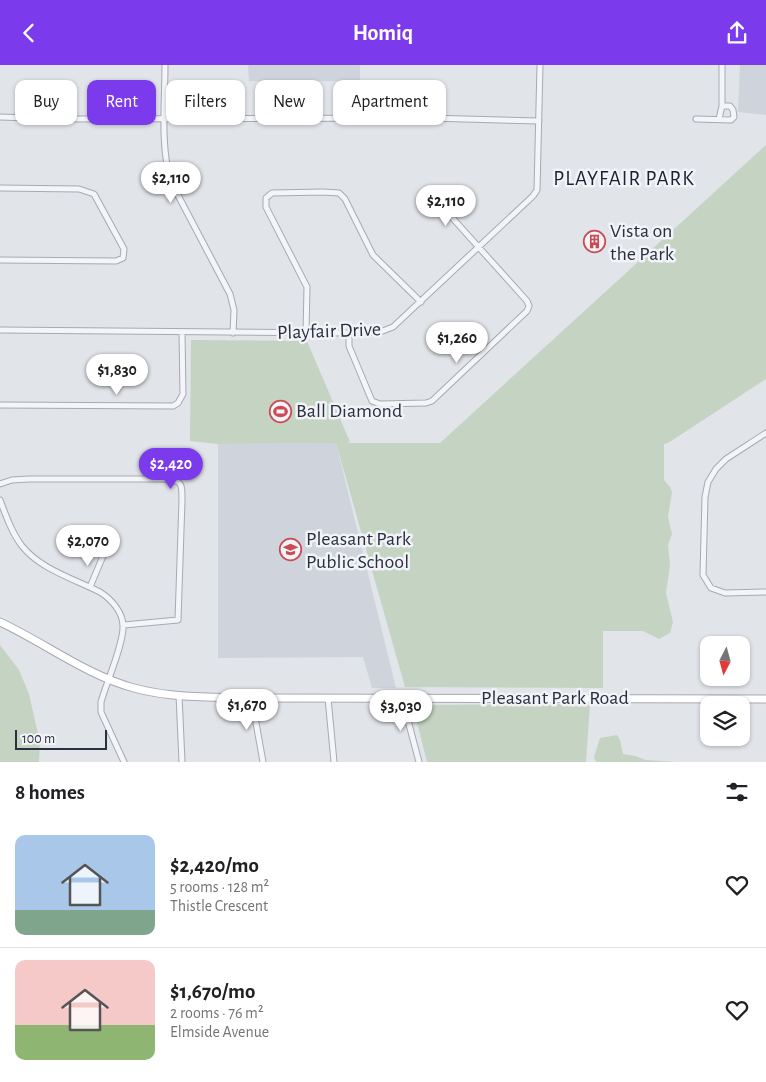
<!DOCTYPE html>
<html lang="en">
<head>
<meta charset="utf-8">
<style>
	body { margin:0; font-family:"Alegreya Sans",sans-serif; background:#f2f2f2; color:#202124; height:100vh; display:flex; flex-direction:column; font-size:19px; white-space:nowrap }
	* { box-sizing:border-box; margin:0 }
	p { font-size:16px; color:#757577 }
	.icon { flex:none; width:28px; height:28px; fill:none; stroke:currentColor; stroke-width:2; stroke-linecap:round; stroke-linejoin:round }
	.map { position:relative; height:697px; overflow:hidden }
	.drawer { display:flex; flex-direction:column; background:#fff; flex:1 }
	.drawer>* { flex:none }
	.hud { position:absolute; left:15px; top:15px; width:500px; height:45px; display:flex; gap:10px }
	.needle { width:32px; rotate:186deg }
	.buttons { position:absolute; left:700px; top:571px; display:grid; gap:10px }
	.buttons a { display:grid; place-items:center; width:50px; height:50px; border-radius:10px; background:#fff; box-shadow:0 1px 4px #0004; font-size:25px }
	.scale { position:absolute; left:15px; bottom:12px; width:92px; box-sizing:border-box; padding-left:5px; border:2px solid #2a3040; border-top:0; font-size:14px; line-height:18px; white-space:nowrap; color:#2a3040; -webkit-text-stroke:4px #f1f3f7; paint-order:stroke }
	.price { position:absolute; translate:-50% -42px; padding:0 11px; border-radius:18px; background:#fff; color:#222; font-size:16px; line-height:32px; filter:drop-shadow(0 1px 2px #0008) }
	.price::after { content:''; position:absolute; left:50%; top:30px; width:15px; height:11px; margin-left:-8px; background:inherit; clip-path:polygon(0 0,100% 0,50% 100%) }
	.price.selected { background:#7c3aed; color:#fff }
	ul { padding:0; list-style:none }
	li { display:flex; align-items:center; gap:15px; height:125px; padding:0 15px }
	li+li { border-top:1px solid #e0e0e0 }
	li span { display:grid; place-items:center; flex:none; width:140px; height:100px; border-radius:10px; color:#555 }
	li>.icon { margin-inline-start:auto }
	span .icon { width:60px; height:60px; fill:#fffc; stroke-width:1 }
	li b { font-size:21px }
	h2 { display:flex; justify-content:space-between; align-items:center; height:60px; padding:0 15px; font-size:21px }
	.pill { padding:0 18px; border-radius:10px; background:#fff; box-shadow:0 1px 4px #0004; font-size:18px; line-height:45px }
	.pill.selected { background:#7c3aed; color:#fff }
	header { display:flex; justify-content:space-between; align-items:center; height:65px; padding:0 15px; background:#7c3aed; color:#fff; font-size:22px; font-weight:700 }
	.map>svg:first-child { display:block }
	.built { fill:#cfd3db }
	.green { fill:#c5d3c3 }
	.lines { fill:none; stroke-linecap:round; stroke-linejoin:round }
	.street-casing { stroke:#a6aab3; stroke-width:7 }
	.secondary-casing { stroke:#a6aab3; stroke-width:9 }
	.street { stroke:#f4f5f8; stroke-width:5 }
	.secondary { stroke:#fff; stroke-width:7 }
	.labels { text-anchor:middle; dominant-baseline:central; stroke-width:5; stroke-linejoin:round; paint-order:stroke }
	.poi-label { font-size:20px; fill:#2a3040; stroke:#f1f3f7; text-anchor:start }
	.street-label { font-size:20px; fill:#2a3040; stroke:#f1f3f7 }
	.neighbourhood-label { font-size:21px; letter-spacing:1px; fill:#1c2231; stroke:#f1f3f7 }
</style>
</head>
<body>
<header><svg class="icon" aria-label="back" viewBox="0 0 24 24"><path d="M15 5l-7 7 7 7"/></svg>Homiq<svg class="icon" aria-label="share" viewBox="0 0 24 24"><path d="M12 15V3M7 8l5-5 5 5M5 13v7h14v-7"/></svg></header>
<div class="map">
<svg width="766" height="697" viewBox="0 0 766 697">
	<rect width="100%" height="100%" fill="#e1e4e9"/>
	<path class="built" d="M 248,0 L 360,0 L 360,16 L 249,16 Z
		M 740,0 L 766,0 L 766,50 L 738,47 Z
		M 336,378 L 396,623 L 372,623 L 363,592 L 218,593 L 218,379 Z"/>
	<path class="green" d="M 766,80 L 766,314 L 668,378 L 664,379 L 664,415 L 670,422 L 672,427 L 668,452 L 672,469 L 668,480 L 670,500 L 666,528 L 673,557 L 670,568 L 659,574 L 643,566 L 603,566 L 603,623 L 405,622 L 336,378 L 218,379 L 190,376 L 191,275 L 307,276 L 350,377 L 346,378 L 440,378 Z
		M 0,580 L 19,605 L 29,629 L 40,678 L 39,697 L 0,697 Z
		M 590,639 L 586,697 L 427,697 L 414,645 L 415,640 Z
		M 617,670 L 620,675 L 623,689 L 635,691 L 646,695 L 675,697 L 596,697 L 594,692 L 600,673 Z"/>
	<g class="lines">
		<defs>
			<path id="street" d="M 165,0 C 165,38 160,81 171,117 L 230,229 L 234,245 L 233,268
				M 0,52 L 61,54 L 428,53 L 539,56
				M 696,54 L 731,55 L 734,52 L 733,45 L 730,41 L 722,41
				M 719,54 L 722,41 L 722,0
				M 0,123 L 79,124 L 94,129 L 124,184 L 123,193 L 116,196 L 0,195
				M 0,265 L 349,268 L 380,267 L 393,262 L 533,131 L 537,125 L 540,0
				M 306,268 L 307,222 L 266,142 L 266,133 L 272,128 L 323,127 L 339,128 L 345,134 L 373,190 L 421,237
				M 349,268 L 349,281 L 372,336 L 380,339 L 426,338 L 432,336 L 527,246 L 529,241 L 527,236 L 430,128
				M 0,340 L 173,341 L 178,338 L 183,329 L 182,268
				M 766,368 L 726,394 L 716,404 L 708,417 L 705,432 L 703,510 L 711,523 L 725,528 L 766,527
				M 0,419 L 12,415 L 29,414 L 164,414 C 182,416 182,417 182,435 L 178,555 L 124,560
				M 0,435 C 6,451 12,468 22,481 C 40,504 74,514 100,527 C 111,534 123,547 123,561 C 124,578 106,619 101,637 L 101,647 L 124,697
				M 90,522 L 103,491
				M 179,630 L 182,697
				M 253,632 L 253,641 L 263,697
				M 328,633 L 334,697
				M 402,633 L 419,697"/>
			<path id="secondary" d="M 0,557 C 45,578 86,610 134,623 C 174,634 219,632 261,633 L 766,634"/>
		</defs>
		<use href="#street" class="street-casing"/>
		<use href="#secondary" class="secondary-casing"/>
		<use href="#street" class="street"/>
		<use href="#secondary" class="secondary"/>
	</g>
	<defs>
		<symbol id="building-ring" viewBox="-11 -11 22 22"><circle r="9.5" fill="#f1f3f7" stroke="#c94b54" stroke-width="1.5"/><path d="M-4-6H4V6H1V3H-1V6H-4ZM-2.5-4.3h1.7v1.8h-1.7ZM.8-4.3h1.7v1.8H.8ZM-2.5-1h1.7V.8h-1.7ZM.8-1h1.7V.8H.8Z" fill="#c94b54"/></symbol>
		<symbol id="stadium-ring" viewBox="-11 -11 22 22"><circle r="9.5" fill="#f1f3f7" stroke="#c94b54" stroke-width="1.5"/><path d="M0-5a6.5 5 0 1 0 0 10a6.5 5 0 1 0 0-10ZM-3.5-1.8h7v3.6h-7Z" fill="#c94b54"/></symbol>
		<symbol id="school-ring" viewBox="-11 -11 22 22"><circle r="9.5" fill="#f1f3f7" stroke="#c94b54" stroke-width="1.5"/><path d="M0-5L7-2L0 1L-7-2ZM-4 1L0 2.5L4 1V4Q0 6-4 4Z" fill="#c94b54"/></symbol>
	</defs>
	<g fill-rule="evenodd">
		<use href="#building-ring" x="582" y="164" width="25" height="25"/>
		<use href="#stadium-ring" x="268" y="334" width="25" height="25"/>
		<use href="#school-ring" x="278" y="472" width="25" height="25"/>
	</g>
	<g class="labels">
		<g class="poi-label">
			<text x="610" y="166">Vista on<tspan x="610" dy="23">the Park</tspan></text>
			<text x="296" y="346">Ball Diamond</text>
			<text x="306" y="474">Pleasant Park<tspan x="306" dy="23">Public School</tspan></text>
		</g>
		<g class="street-label">
			<text transform="translate(329 266) rotate(-2)">Playfair Drive</text>
			<text x="555" y="633">Pleasant Park Road</text>
		</g>
		<g class="neighbourhood-label">
			<text x="624" y="113">PLAYFAIR PARK</text>
		</g>
	</g>
</svg>
<div class="buttons">
<a><svg class="needle" viewBox="-14 -14 28 28"><path d="M0-13l5 13h-10z" fill="#e53935"/><path d="M0 13l5-13h-10z" fill="#757577"/></svg></a>
<a><svg class="icon" aria-label="layers" viewBox="0 0 24 24"><path d="M12 4l9 5-9 5-9-5zM3 14l9 5 9-5"/></svg></a>
</div>
<div class="scale">100 m</div>
<b class="price" style="left:171px;top:139px">$2,110</b>
<b class="price" style="left:446px;top:162px">$2,110</b>
<b class="price" style="left:457px;top:299px">$1,260</b>
<b class="price" style="left:117px;top:331px">$1,830</b>
<b class="price selected" style="left:171px;top:425px">$2,420</b>
<b class="price" style="left:88px;top:502px">$2,070</b>
<b class="price" style="left:247px;top:666px">$1,670</b>
<b class="price" style="left:401px;top:667px">$3,030</b>
<div class="hud">
<a class="pill">Buy</a>
<a class="pill selected">Rent</a>
<a class="pill">Filters</a>
<a class="pill">New</a>
<a class="pill">Apartment</a>
</div>
</div>
<section class="drawer">
<h2>8 homes<svg class="icon" aria-label="filters" viewBox="0 0 24 24"><path d="M4 7h16M4 17h16"/><circle cx="9" cy="7" r="2"/><circle cx="15" cy="17" r="2"/></svg></h2>
<ul>
<li><span style="background:linear-gradient(#a9c7e8 75%,#7fa58c 0)"><svg class="icon" aria-label="home" viewBox="0 0 24 24"><path d="M3 11l9-7 9 7M6 9v11h12V9"/></svg></span><div><b>$2,420/mo</b><p>5 rooms · 128 m²</p><p>Thistle Crescent</p></div><svg class="icon" aria-label="heart" viewBox="0 0 24 24"><path d="M12 20l-8-8c-3-5 5-10 8-4 3-6 11-1 8 4z"/></svg></li>
<li><span style="background:linear-gradient(#f6c9c9 65%,#8fb573 0)"><svg class="icon" aria-label="home" viewBox="0 0 24 24"><path d="M3 11l9-7 9 7M6 9v11h12V9"/></svg></span><div><b>$1,670/mo</b><p>2 rooms · 76 m²</p><p>Elmside Avenue</p></div><svg class="icon" aria-label="heart" viewBox="0 0 24 24"><path d="M12 20l-8-8c-3-5 5-10 8-4 3-6 11-1 8 4z"/></svg></li>
</ul>
</section>
</body>
</html>
